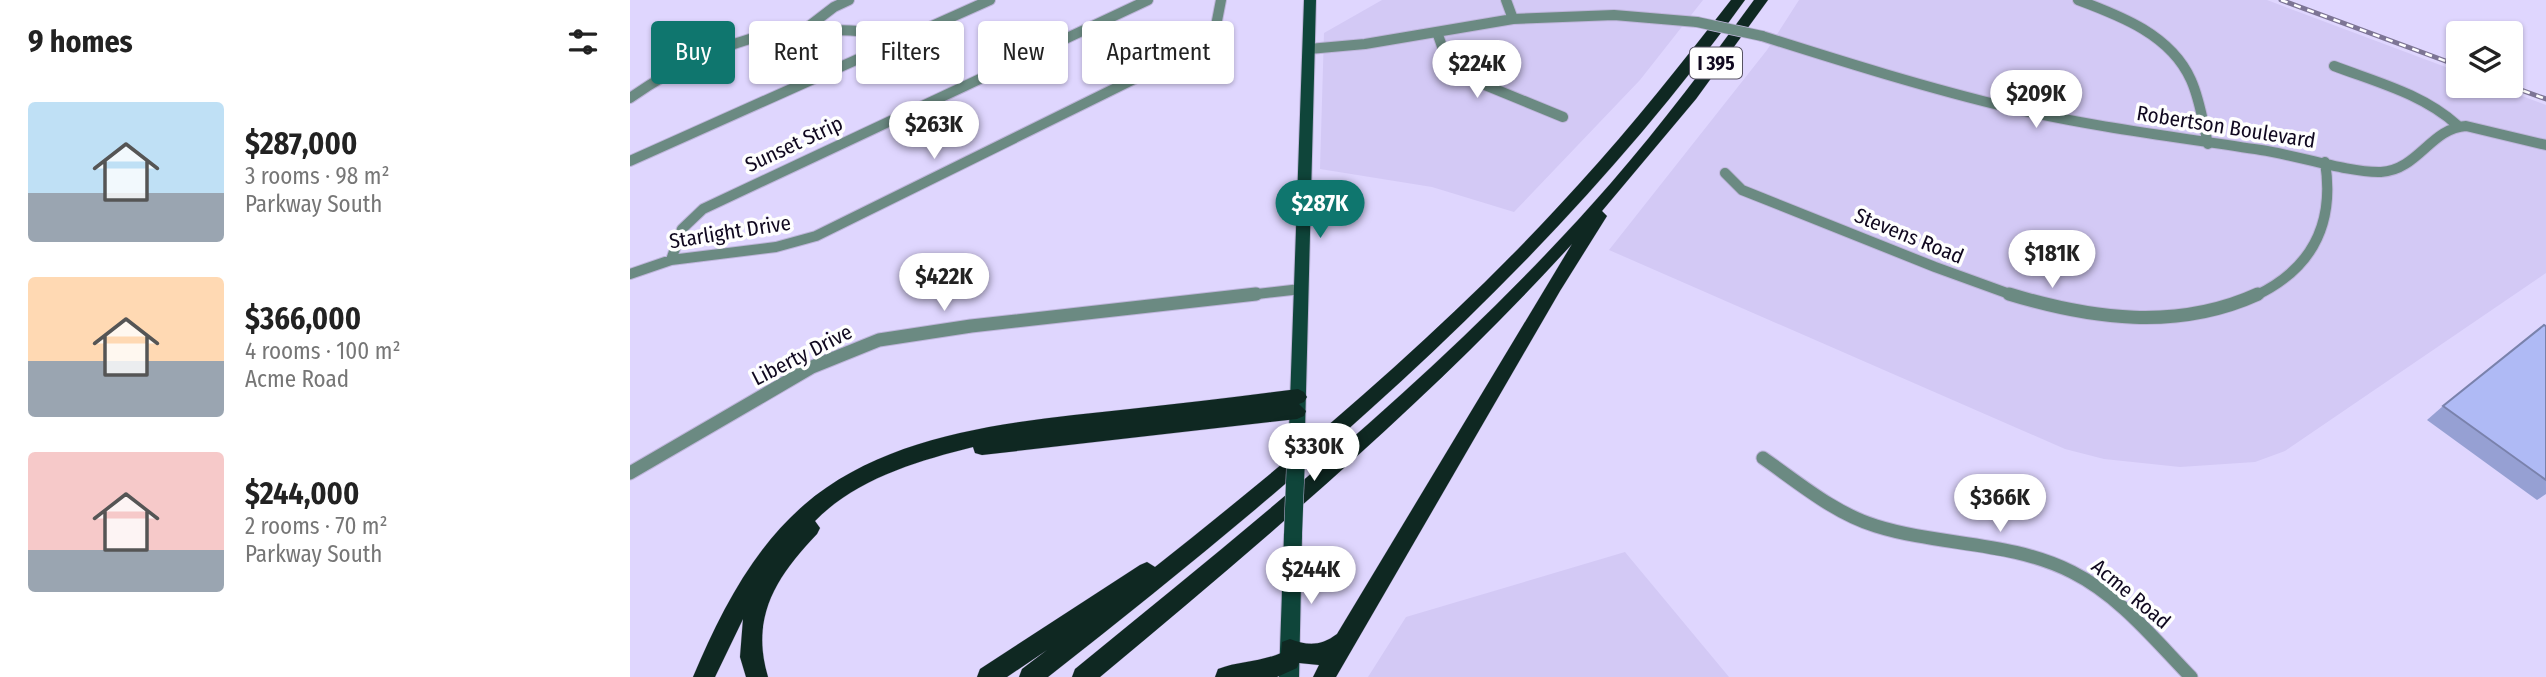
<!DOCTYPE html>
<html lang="en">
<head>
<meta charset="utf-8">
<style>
	body { margin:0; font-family:"Fira Sans Condensed",sans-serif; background:#f2f2f2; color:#222; height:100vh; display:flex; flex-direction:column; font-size:26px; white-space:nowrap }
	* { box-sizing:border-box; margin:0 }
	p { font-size:23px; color:#767676 }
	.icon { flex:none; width:38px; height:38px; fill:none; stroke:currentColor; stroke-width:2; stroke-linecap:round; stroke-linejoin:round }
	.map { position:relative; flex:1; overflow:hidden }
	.sheet { display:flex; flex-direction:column; background:#fff; width:630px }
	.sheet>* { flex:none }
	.banner { position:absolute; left:21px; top:21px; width:665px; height:63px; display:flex; gap:14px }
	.tools { position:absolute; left:1816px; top:21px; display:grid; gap:14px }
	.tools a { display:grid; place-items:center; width:77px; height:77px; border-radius:7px; background:#fff; box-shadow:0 2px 5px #0004; font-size:35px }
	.price { position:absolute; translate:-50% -60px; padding:0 16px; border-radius:24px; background:#fff; color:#222; font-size:23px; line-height:46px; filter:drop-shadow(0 2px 4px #0008) }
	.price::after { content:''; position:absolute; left:50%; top:42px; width:21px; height:16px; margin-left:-10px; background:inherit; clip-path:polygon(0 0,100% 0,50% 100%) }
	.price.selected { background:#0f766e; color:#fff }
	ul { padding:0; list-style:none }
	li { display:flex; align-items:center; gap:21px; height:175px; padding:0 28px }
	li span { display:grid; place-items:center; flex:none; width:196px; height:140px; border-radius:7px; color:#555 }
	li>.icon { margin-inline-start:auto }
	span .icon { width:84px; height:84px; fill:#fffc; stroke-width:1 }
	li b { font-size:30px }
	h2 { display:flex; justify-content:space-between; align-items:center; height:84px; padding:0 28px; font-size:30px }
	.pill { padding:0 24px; border-radius:7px; background:#fff; box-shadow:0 2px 5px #0004; font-size:24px; line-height:63px }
	.pill.selected { background:#0f766e; color:#fff }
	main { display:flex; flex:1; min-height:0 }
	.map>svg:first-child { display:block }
	.built { fill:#d3c9f5 }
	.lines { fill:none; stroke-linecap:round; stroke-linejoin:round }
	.minor-far1-casing { stroke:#beb5da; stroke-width:12 }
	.minor-casing { stroke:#beb5da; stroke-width:15 }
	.major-casing { stroke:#beb5da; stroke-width:2 }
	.highway-casing { stroke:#beb5da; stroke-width:1 }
	.minor-far1 { stroke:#6b8a82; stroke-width:10 }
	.minor { stroke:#6b8a82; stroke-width:13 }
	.major { fill:#0f453a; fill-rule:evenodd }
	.highway { fill:#0f2822; fill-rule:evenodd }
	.rail-casing { stroke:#7d7595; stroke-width:5 }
	.rail { stroke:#fefefe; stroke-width:2.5; stroke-dasharray:7; stroke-linecap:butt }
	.minor-bridge-casing { stroke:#beb5da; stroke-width:12; stroke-linecap:butt }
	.major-bridge-casing { stroke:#beb5da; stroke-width:19; stroke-linecap:butt }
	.minor-bridge { stroke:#6b8a82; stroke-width:10 }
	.major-bridge { stroke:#0f453a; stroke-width:18 }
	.wall { fill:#96a0d3 }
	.building { fill:#afbaf5; stroke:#7a82ac; stroke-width:2 }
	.labels { text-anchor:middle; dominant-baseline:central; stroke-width:7; stroke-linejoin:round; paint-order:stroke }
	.shield { fill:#fefefe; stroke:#575262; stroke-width:2 }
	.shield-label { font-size:19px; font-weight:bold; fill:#10081f }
	.street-label { font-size:21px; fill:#10081f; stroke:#fefefe }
</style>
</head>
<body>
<main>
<section class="sheet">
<h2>9 homes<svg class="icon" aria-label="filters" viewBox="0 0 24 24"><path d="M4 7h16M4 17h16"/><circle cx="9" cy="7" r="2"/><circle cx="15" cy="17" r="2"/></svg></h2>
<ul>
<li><span style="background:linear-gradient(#bfe0f5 65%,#9aa5b1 0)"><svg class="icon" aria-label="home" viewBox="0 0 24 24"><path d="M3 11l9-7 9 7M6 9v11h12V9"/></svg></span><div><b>$287,000</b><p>3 rooms · 98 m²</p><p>Parkway South</p></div></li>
<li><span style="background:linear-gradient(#ffd9b3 60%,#9aa5b1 0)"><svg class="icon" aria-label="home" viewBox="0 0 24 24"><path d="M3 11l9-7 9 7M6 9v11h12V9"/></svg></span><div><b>$366,000</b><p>4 rooms · 100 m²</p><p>Acme Road</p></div></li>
<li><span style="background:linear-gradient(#f6c9c9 70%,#9aa5b1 0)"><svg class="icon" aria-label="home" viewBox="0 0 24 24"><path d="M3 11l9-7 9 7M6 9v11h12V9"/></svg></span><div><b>$244,000</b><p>2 rooms · 70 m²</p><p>Parkway South</p></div></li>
</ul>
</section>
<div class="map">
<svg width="1916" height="677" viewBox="0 0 1916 677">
	<rect width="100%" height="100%" fill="#dfd6fe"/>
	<path class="built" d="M 752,0 L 1073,0 L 1010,80 L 884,212 L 802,187 L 690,169 L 694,33 Z
		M 1169,0 L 1637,0 L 1829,72 L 1829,86 L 1865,86 L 1916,105 L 1916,273 L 1655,451 L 1625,462 L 1550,467 L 1474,459 L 1435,449 L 979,250 L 1137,50 Z
		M 995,552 L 1099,677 L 738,677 L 776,617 Z"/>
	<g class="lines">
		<defs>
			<path id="minor-far1" d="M 876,0 L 883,19
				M 1448,0 C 1491,16 1541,35 1561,80 C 1570,100 1573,123 1578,144
				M 174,30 L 204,7 L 219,0
				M 807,32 L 815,55 L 838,78 L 933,117
				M 1132,36 C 1214,62 1297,88 1381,108 C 1463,127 1547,137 1631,150 C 1666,155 1719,173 1751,172 C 1788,170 1801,128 1836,126 L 1916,145
				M 679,49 L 735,44 L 883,19 L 984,15 L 1067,22
				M 1704,66 C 1746,82 1793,94 1827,125
				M 0,98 C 44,67 100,40 154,31 C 170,28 186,30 203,30 C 223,30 243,30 259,44
				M 0,161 L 360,0
				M 1095,173 L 1112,190 L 1305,267 L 1385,296
				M 41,260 L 52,229 L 73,209 L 518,0
				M 0,274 L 41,260 L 146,247 L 186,236 L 571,46 L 585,31 L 591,0
				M 610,296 L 671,289
				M 1625,296 C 1682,269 1705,224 1695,162"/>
			<path id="minor" d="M 1379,294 C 1461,319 1547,331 1628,294
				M 1133,458 C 1169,483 1204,513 1246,526 C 1310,546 1381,541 1442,572 C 1490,596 1525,640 1561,677
				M 0,473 L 182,367 L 249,340 L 341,326 L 626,294"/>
			<path id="major" d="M 674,0 L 686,0 L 675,430 L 673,435 L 667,437 L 661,435 L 659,430 Z
				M 663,527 L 669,529 L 672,535 L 669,677 L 649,677 L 654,535 L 657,529 Z"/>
			<path id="highway" d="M 1101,0 L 1115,0 C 924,266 673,477 418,677 L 389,677 L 392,669 L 417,650 L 377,677 L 347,677 L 350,669 L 510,565 L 517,562 L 525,567 C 674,449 822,325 949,184 C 1003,125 1052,63 1101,0 Z
				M 1124,0 L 1138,0 L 1066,99 L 972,211 L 977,216 L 930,291 L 706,677 L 683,677 L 689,665 L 669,663 L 667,668 L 647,677 L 585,677 L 588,669 C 609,661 630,662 651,653 L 652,642 L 660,639 C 678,646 691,646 707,634 L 942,244 C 798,402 634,540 470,677 L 442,677 L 445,669 C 631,517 822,365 981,183 C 1032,124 1078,63 1124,0 Z
				M 668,389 L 674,392 L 677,397 L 674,402 L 669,404 L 676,411 L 674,416 L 667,419 L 352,455 L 345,453 L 343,447 C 287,461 226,479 185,521 L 190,528 L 187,534 C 146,577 120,617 138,677 L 116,677 L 110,657 L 113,619 L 85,677 L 63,677 C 90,614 121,551 174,505 C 261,430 391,421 500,409 C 556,403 612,396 668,389 Z"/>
		</defs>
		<use href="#minor-far1" class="minor-far1-casing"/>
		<use href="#minor" class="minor-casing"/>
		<use href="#major" class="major-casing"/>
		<use href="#highway" class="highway-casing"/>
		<use href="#minor-far1" class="minor-far1"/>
		<use href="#minor" class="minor"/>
		<use href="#major" class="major"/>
		<use href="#highway" class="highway"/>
		<defs>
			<path id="rail" d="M 1651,0 L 1829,66
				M 1880,86 L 1916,99"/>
		</defs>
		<use href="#rail" class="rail-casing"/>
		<use href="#rail" class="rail"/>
		<defs>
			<path id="minor-bridge" d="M 1067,22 L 1132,36"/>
			<path id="major-bridge" d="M 663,535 L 667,430"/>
		</defs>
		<use href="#minor-bridge" class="minor-bridge-casing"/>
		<use href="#major-bridge" class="major-bridge-casing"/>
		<use href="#minor-bridge" class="minor-bridge"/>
		<use href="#major-bridge" class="major-bridge"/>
	</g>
	<path class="wall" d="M 1916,326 L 1916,494 L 1907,500 L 1797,420 L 1813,406 Z"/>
	<path class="building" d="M 1914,325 L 1916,326 L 1916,480 L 1813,406 Z"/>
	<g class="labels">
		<rect class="shield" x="1060" y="47.5" width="52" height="31" rx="5"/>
		<g class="shield-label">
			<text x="1086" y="63">I 395</text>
		</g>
		<g class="street-label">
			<text transform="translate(1596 127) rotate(9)">Robertson Boulevard</text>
			<text transform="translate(164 144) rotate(-25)">Sunset Strip</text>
			<text transform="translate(100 232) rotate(-9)">Starlight Drive</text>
			<text transform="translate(1279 236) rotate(22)">Stevens Road</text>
			<text transform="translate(172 355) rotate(-27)">Liberty Drive</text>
			<text transform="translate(1501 594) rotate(40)">Acme Road</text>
		</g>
	</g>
</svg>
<div class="tools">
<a><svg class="icon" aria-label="layers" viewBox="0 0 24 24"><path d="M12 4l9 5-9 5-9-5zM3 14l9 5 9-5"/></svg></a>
</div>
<b class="price" style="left:847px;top:100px">$224K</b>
<b class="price" style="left:1406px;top:130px">$209K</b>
<b class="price" style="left:304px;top:161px">$263K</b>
<b class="price selected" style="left:690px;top:240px">$287K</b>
<b class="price" style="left:1422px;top:290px">$181K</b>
<b class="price" style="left:314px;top:313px">$422K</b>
<b class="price" style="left:684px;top:483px">$330K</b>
<b class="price" style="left:1370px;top:534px">$366K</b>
<b class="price" style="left:681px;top:606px">$244K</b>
<div class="banner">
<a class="pill selected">Buy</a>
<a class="pill">Rent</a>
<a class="pill">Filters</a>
<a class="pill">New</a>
<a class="pill">Apartment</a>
</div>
</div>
</main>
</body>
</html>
